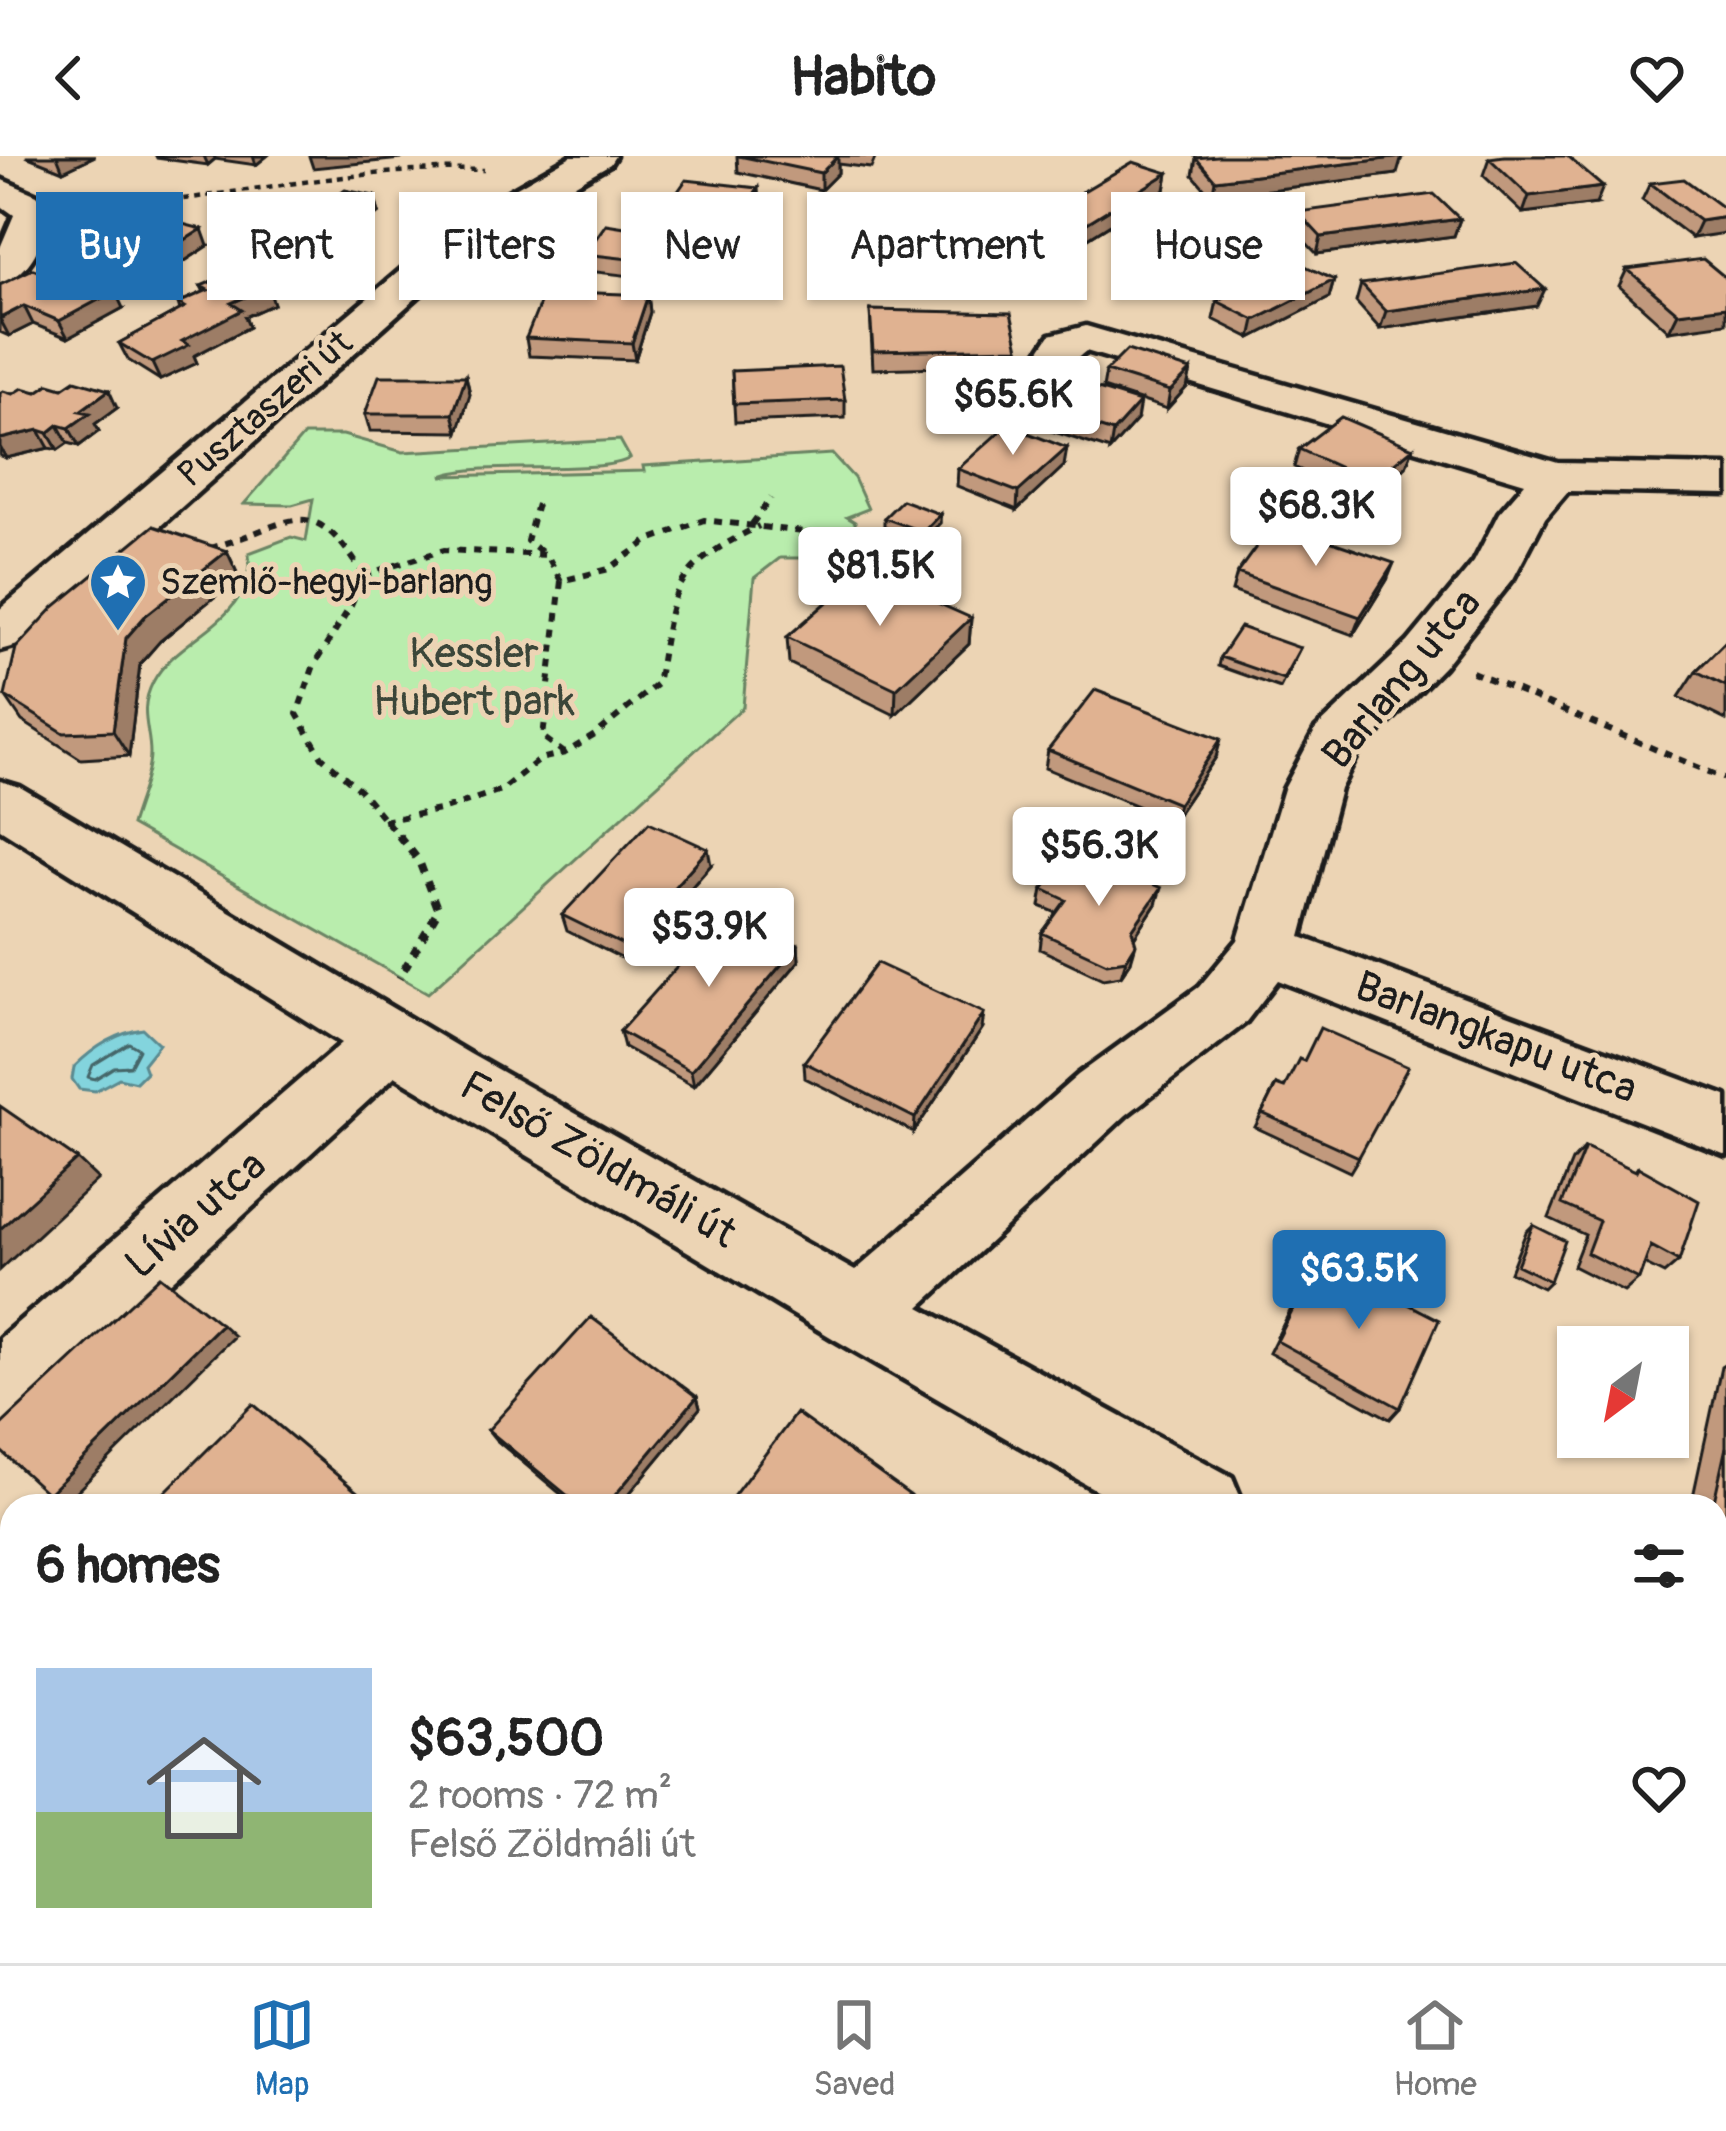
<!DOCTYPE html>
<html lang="en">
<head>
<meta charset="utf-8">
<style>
	body { margin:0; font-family:Pangolin,sans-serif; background:#f2f2f2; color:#222; height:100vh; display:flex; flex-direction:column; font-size:45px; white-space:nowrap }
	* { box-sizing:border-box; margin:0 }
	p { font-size:39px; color:#767676 }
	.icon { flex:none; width:66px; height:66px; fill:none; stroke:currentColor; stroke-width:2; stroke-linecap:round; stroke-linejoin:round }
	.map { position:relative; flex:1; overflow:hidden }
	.sheet { position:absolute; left:0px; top:1338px; width:1728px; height:471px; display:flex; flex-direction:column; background:#fff; border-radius:36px 36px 0 0; box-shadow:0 3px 9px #0004 }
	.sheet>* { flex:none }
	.hud { position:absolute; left:36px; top:36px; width:1656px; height:108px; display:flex; gap:24px }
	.needle { width:78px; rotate:212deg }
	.fabs { position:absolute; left:1557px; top:1170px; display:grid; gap:24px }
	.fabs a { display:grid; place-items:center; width:132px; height:132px; border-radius:0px; background:#fff; box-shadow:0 3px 9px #0004; font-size:60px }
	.price { position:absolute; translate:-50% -102px; padding:0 27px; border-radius:12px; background:#fff; color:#222; font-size:39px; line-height:78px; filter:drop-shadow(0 3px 6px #0008) }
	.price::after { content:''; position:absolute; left:50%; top:72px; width:36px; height:27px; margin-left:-18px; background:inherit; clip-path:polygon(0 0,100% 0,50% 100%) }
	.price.active { background:#1f6fb2; color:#fff }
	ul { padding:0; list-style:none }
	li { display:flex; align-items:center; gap:36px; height:300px; padding:0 36px }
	li span { display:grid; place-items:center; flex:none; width:336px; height:240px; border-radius:0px; color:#555 }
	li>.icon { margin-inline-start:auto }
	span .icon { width:144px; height:144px; fill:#fffc; stroke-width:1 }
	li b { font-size:51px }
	h2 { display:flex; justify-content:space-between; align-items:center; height:144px; padding:0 36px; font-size:51px }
	.tag { padding:0 42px; border-radius:0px; background:#fff; box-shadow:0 3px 9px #0004; font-size:42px; line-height:108px }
	.tag.active { background:#1f6fb2; color:#fff }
	header { display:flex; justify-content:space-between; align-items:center; height:156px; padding:0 36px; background:#fff; font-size:54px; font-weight:800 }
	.tab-bar { display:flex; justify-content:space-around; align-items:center; height:168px; border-top:3px solid #e0e0e0; background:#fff; font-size:33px; color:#767676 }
	.tab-bar a { display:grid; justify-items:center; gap:6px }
	.tab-bar .active { color:#1f6fb2 }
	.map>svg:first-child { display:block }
	.green { fill:#b9edad; stroke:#6a8464; stroke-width:3 }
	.water { fill:#83d4dd; stroke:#5a8a90; stroke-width:3 }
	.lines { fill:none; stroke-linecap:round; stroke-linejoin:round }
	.shore { stroke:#456669; stroke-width:3 }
	.minor-casing { stroke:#1c1c1c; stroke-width:9 }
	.path-far2 { stroke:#1c1c1c; stroke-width:4.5; stroke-dasharray:6 6; stroke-linecap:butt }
	.path-far1 { stroke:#1c1c1c; stroke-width:6; stroke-dasharray:8 8; stroke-linecap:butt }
	.path { stroke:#1c1c1c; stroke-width:8; stroke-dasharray:9 9; stroke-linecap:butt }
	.minor { fill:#ecd4b4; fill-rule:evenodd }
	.wall { fill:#c1997d; stroke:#1c1c1c; stroke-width:3 }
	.shaded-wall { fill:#9d7d66; stroke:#1c1c1c; stroke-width:3 }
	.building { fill:#e0b291; stroke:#1c1c1c; stroke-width:3 }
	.labels { text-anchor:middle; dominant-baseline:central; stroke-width:10; stroke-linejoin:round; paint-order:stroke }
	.far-street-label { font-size:36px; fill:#1c1c1c; stroke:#ecd4b4 }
	.far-poi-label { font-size:36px; fill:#1c1c1c; stroke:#ecd4b4; text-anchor:start }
	.park-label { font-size:42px; fill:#3b4639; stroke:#ecd4b4 }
	.street-label { font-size:42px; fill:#1c1c1c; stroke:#ecd4b4 }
</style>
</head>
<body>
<header><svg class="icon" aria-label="back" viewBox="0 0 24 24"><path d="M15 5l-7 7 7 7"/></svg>Habito<svg class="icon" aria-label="heart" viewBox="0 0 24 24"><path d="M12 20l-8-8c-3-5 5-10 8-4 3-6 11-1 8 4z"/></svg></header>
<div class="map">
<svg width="1726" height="1807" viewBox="0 0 1726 1807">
	<rect width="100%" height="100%" fill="#ecd4b4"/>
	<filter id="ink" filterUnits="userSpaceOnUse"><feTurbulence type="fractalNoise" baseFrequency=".00833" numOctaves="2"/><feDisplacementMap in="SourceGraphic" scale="24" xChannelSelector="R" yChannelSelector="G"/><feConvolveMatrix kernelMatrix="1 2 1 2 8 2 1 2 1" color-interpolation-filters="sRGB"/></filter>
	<g filter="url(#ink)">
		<path class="green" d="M 304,279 L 343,279 L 403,296 L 620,284 L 630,302 C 602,320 484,304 442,320 L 644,315 L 643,310 L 832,298 L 854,322 L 868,353 L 847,361 L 855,366 L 856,381 L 833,402 L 780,402 L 754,422 L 743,551 L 428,837 L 131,669 C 137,648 150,619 150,597 C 150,572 138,555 153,526 C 178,478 254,467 249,397 L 291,381 L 306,385 L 313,343 L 292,349 L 244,348 Z"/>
		<path class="water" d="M 143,873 L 159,888 L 143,908 L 146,916 L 136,926 L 119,922 L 95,935 L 79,933 L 72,923 L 74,911 C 93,892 116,877 143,873 Z"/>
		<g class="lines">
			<path class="shore" d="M 129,887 L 139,893 L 130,910 L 114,911 L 95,923 L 88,921 L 93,909 Z"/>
			<defs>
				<path id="minor" d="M 571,0 L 615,0 L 610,8 L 487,79 L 57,462 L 18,489 L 0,494 L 0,453 L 461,63 Z
					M 0,23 L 37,39 L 52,58 C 41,86 32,119 0,127 L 0,92 L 14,59 L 0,49 Z
					M 1086,170 L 1558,307 L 1726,310 L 1726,338 L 1568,335 L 1545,362 L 1513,423 L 1444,510 L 1358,598 L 1340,633 L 1301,781 L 1726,940 L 1726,999 L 1278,824 L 1245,867 L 1126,959 L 920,1151 L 1232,1321 L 1244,1350 L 1124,1350 L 834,1183 L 395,920 L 27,1258 L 0,1269 L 0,1182 L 342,887 L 0,673 L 0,625 L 20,631 L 470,898 L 855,1115 L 1078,919 L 1199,831 L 1238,784 L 1284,633 L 1316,573 L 1408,486 L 1474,406 L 1499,357 L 1525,327 L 1086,195 C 1059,214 1067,248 1024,237 L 1017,228 L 1050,179 Z
					M 1716,1559 L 1726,1563 L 1726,1653 L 1716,1649 Z"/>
			</defs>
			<use href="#minor" class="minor-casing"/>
			<path class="path-far2" d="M 76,55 C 212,45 347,10 484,14"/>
			<path class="path-far1" d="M 537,348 L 527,385 L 545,398
				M 752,368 L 771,342
				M 210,392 C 292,370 308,330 364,419 L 350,451 L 314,509 L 297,558 L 322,601 L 361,635 L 401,683
				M 364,419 L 444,394 L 547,399 L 561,425 L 609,413 L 649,384 L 704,364 L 812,377 L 861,395
				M 561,425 L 543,581 L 563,596
				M 1472,516 L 1726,623
				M 383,665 L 444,653 L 501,634 L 540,603 L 565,597 L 595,579 L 657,528 C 674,432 667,416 759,370"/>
			<path class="path" d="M 399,680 L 419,705 L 438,755 L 399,822"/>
			<use href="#minor" class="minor"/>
		</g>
		<path class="wall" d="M 26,0 L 95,0 L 63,15 Z
			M 156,0 L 267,0 L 256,9 L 215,3 L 208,9 L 157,2 Z
			M 737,0 L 876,0 L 871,12 L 838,8 L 838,17 L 821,34 L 738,16 Z
			M 1196,2 L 1397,18 L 1212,41 L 1193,19 Z
			M 1489,2 L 1596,48 L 1523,57 L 1483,19 Z
			M 1168,17 L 1165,34 L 1080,87 L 1053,76 L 1062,83 L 1060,100 L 975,125 L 951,105 L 952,88 L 1046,71 L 1048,56 Z
			M 1650,27 L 1726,54 L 1692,82 L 1642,44 Z
			M 374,40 L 379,57 L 322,101 L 275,91 L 269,74 L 313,57 Z
			M 674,41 L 759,48 L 748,66 L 676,58 Z
			M 1298,56 L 1460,63 L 1454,80 L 1317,98 L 1293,73 Z
			M 1256,81 L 1156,136 L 1118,119 L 1121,102 Z
			M 94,87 L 208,90 L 160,121 L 101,104 Z
			M 585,98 L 708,101 L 693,127 L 587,115 Z
			M 1627,113 L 1726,122 L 1669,175 L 1619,130 Z
			M 1334,124 L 1329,142 L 1251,182 L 1213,163 L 1217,145 Z
			M 1361,128 L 1537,150 L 1380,173 L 1356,146 Z
			M 0,129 L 123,152 L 68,182 L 33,168 L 9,180 L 0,176 Z
			M 201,130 L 268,131 L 274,148 L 245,161 L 249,171 L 194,200 L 197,207 L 160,224 L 128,204 L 119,187 L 180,154 L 178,147 L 204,136 Z
			M 648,139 L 650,156 L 635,204 L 529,200 L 526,182 Z
			M 870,154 L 1019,192 L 1017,209 L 873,213 Z
			M 1191,214 L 1187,231 L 1167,253 L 1103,232 L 1106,215 Z
			M 732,215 L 845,244 L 845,262 L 735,266 Z
			M 466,220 L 470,238 L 458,276 L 370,275 L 365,258 Z
			M 37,236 L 117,252 L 95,268 L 99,275 L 79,290 L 68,287 L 58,294 L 49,292 L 6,302 L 0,300 L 0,237 Z
			M 1041,253 L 1137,264 L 1110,294 L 1039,271 Z
			M 1413,292 L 1406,310 L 1365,344 L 1294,311 L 1299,293 Z
			M 1064,310 L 1017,354 L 957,330 L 958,313 Z
			M 940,358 L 940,367 L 922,385 L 884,371 L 884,362 Z
			M 227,395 L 239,421 L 160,485 L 140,508 L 129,600 L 81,603 L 22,565 L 5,540 Z
			M 1237,417 L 1387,424 L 1353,479 L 1232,435 Z
			M 971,462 L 969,488 L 895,559 L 789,507 L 787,481 Z
			M 1726,485 L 1726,564 L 1679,541 L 1696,515 Z
			M 1300,492 L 1280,532 L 1218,510 L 1220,501 Z
			M 1048,594 L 1216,601 L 1173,665 L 1045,612 Z
			M 711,709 L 627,805 L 567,775 L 562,759 Z
			M 1043,733 L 1156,748 L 1134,782 L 1131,805 L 1121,820 L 1103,823 L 1040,793 L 1042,777 L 1057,757 L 1040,750 Z
			M 798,789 L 799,805 L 694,930 L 624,891 L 620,875 Z
			M 982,873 L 914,976 L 805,922 L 804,906 Z
			M 1276,929 L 1359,1001 L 1350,1016 L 1255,971 Z
			M 1585,991 L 1635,1015 L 1638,1011 L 1679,1105 L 1664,1118 L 1644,1108 L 1639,1123 L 1624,1136 L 1573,1110 L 1585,1079 L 1549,1062 L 1572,1005 Z
			M 1533,1069 L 1550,1125 L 1543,1132 L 1510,1116 L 1526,1076 Z
			M 1319,1102 L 1400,1252 L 1390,1263 L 1269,1197 L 1310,1115 Z
			M 1726,1208 L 1726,1424 L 1716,1419 L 1716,1350 L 1691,1350 L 1721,1211 Z
			M 697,1241 L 700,1252 L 619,1350 L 575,1350 L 496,1284 L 488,1274 Z"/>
		<path class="shaded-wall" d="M 57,0 L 95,0 L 63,15 Z
			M 204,0 L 214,0 L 215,3 L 208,9 Z
			M 253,0 L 267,0 L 256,9 Z
			M 309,0 L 404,0 L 401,3 L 313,12 Z
			M 838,0 L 838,17 L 821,34 L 821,17 Z
			M 1402,1 L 1397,18 L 1212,41 L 1215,24 Z
			M 1168,17 L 1165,34 L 1080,87 L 1082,70 Z
			M 1603,31 L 1596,48 L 1523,57 L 1529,40 Z
			M 758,32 L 759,48 L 748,66 L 747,49 Z
			M 374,40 L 379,57 L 322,101 L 316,84 Z
			M 1726,61 L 1726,77 L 1692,82 L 1700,65 Z
			M 1460,63 L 1454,80 L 1317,98 L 1321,81 Z
			M 1260,64 L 1256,81 L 1156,136 L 1159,119 Z
			M 202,73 L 208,90 L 160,121 L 153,104 Z
			M 1062,83 L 1060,100 L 975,125 L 976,108 Z
			M 707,84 L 708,101 L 693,127 L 691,110 Z
			M 1334,124 L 1329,142 L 1251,182 L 1255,164 Z
			M 268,131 L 274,148 L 245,161 L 249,171 L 194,200 L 197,207 L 160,224 L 152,207 L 231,147 Z
			M 1545,133 L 1537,150 L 1380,173 L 1386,155 Z
			M 115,135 L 123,152 L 68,182 L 59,165 Z
			M 648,139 L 650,156 L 635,204 L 632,187 Z
			M 24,150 L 33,168 L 9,180 L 0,163 Z
			M 1726,151 L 1726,167 L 1669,175 L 1678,157 Z
			M 1191,214 L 1187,231 L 1167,253 L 1170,235 Z
			M 466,220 L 470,238 L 458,276 L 453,258 Z
			M 109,234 L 117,252 L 95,268 L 99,275 L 79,290 L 69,272 L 80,255 Z
			M 1140,246 L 1137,264 L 1110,294 L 1113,276 Z
			M 58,269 L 68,287 L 58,294 L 48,277 Z
			M 39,274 L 49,292 L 6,302 L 0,291 L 0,283 Z
			M 1067,292 L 1064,310 L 1017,354 L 1018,336 Z
			M 1413,292 L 1406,310 L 1365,344 L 1371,326 Z
			M 940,358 L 940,367 L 922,385 L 923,376 Z
			M 227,395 L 239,421 L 160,485 L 140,508 L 129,600 L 113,575 L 126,482 L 146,459 Z
			M 1394,407 L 1387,424 L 1353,479 L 1360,461 Z
			M 971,462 L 969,488 L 895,559 L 896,533 Z
			M 1221,583 L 1216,601 L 1173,665 L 1178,648 Z
			M 708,693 L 711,709 L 627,805 L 623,789 Z
			M 1161,732 L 1156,748 L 1128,791 L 1132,774 Z
			M 1136,788 L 1131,805 L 1121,820 L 1126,804 Z
			M 798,789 L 799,805 L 694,930 L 691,915 Z
			M 984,857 L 982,873 L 914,976 L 915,962 Z
			M 77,1003 L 98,1023 L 0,1114 L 0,1073 Z
			M 221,1168 L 234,1180 L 65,1347 L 48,1338 Z
			M 697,1241 L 700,1252 L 619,1350 L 606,1350 Z
			M 362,1340 L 373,1350 L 353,1350 Z"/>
		<path class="building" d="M 739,0 L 838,0 L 821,17 Z
			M 1217,0 L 1401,0 L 1402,1 L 1215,24 L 1196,2 Z
			M 1504,0 L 1567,0 L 1603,31 L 1529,40 L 1489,2 Z
			M 1133,6 L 1168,17 L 1082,70 L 1048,56 Z
			M 1684,23 L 1726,54 L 1726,61 L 1700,65 L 1650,27 Z
			M 686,24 L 758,32 L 747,49 L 674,41 Z
			M 345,34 L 374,40 L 316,84 L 269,74 L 296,54 L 313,57 Z
			M 1434,38 L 1460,63 L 1321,81 L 1298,56 Z
			M 1222,48 L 1260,64 L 1159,119 L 1121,102 Z
			M 144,58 L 202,73 L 153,104 L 94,87 Z
			M 1037,65 L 1062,83 L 976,108 L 952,88 Z
			M 606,68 L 707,84 L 691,110 L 585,98 Z
			M 1703,103 L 1726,122 L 1726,151 L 1678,157 L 1627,113 Z
			M 1295,105 L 1334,124 L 1255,164 L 1217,145 Z
			M 1516,107 L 1545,133 L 1386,155 L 1361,128 Z
			M 33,113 L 72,129 L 83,123 L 115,135 L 59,165 L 24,150 L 0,162 L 0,129 Z
			M 238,114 L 268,131 L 231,147 L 242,154 L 182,185 L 189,189 L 152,207 L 119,187 L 185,151 L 178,147 L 208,134 L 201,130 Z
			M 545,135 L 648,139 L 632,187 L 526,182 Z
			M 870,154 L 1011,157 L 1019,192 L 873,195 Z
			M 1127,194 L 1191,214 L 1170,235 L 1106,215 Z
			M 840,210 L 845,244 L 734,248 L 732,215 Z
			M 379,220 L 466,220 L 453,258 L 365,258 Z
			M 75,224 L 109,234 L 80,255 L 90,257 L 69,272 L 58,269 L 48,277 L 39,274 L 0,283 L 0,237 L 3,235 L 13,238 L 23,232 L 37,236 L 49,228 L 63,232 Z
			M 1069,224 L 1140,246 L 1113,276 L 1041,253 Z
			M 1341,261 L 1413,292 L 1371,326 L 1299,293 Z
			M 1007,269 L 1067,292 L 1018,336 L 958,313 Z
			M 902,344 L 940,358 L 923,376 L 884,362 Z
			M 1274,366 L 1394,407 L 1360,461 L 1237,417 Z
			M 153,370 L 227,395 L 146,459 L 126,482 L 113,575 L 64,577 L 5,540 L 16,492 L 54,451 Z
			M 864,414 L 971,462 L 896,533 L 787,481 Z
			M 1240,471 L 1300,492 L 1283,523 L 1220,501 Z
			M 1726,485 L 1726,530 L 1696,515 Z
			M 1095,534 L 1221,583 L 1178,648 L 1048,594 Z
			M 649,666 L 708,693 L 623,789 L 562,759 Z
			M 1096,703 L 1161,732 L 1132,774 L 1136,788 L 1126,804 L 1107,807 L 1042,777 L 1066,744 L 1043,733 L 1063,706 L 1086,716 Z
			M 728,754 L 798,789 L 691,915 L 620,875 Z
			M 877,807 L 984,857 L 915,962 L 804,906 Z
			M 1320,872 L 1408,911 L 1359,1001 L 1262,957 L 1276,929 L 1284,932 L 1299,903 L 1304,905 Z
			M 0,950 L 77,1003 L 0,1073 Z
			M 1585,991 L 1636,1015 L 1638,1011 L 1699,1045 L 1679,1105 L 1651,1090 L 1639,1123 L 1587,1097 L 1599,1065 L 1562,1048 Z
			M 1533,1069 L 1565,1085 L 1550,1125 L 1517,1109 Z
			M 1319,1102 L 1439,1164 L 1400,1252 L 1277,1185 Z
			M 160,1120 L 221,1168 L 48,1338 L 0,1294 L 0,1270 Z
			M 591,1161 L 697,1241 L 606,1350 L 580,1350 L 488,1274 Z
			M 253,1248 L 362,1340 L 353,1350 L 151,1350 Z
			M 796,1257 L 914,1342 L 908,1350 L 726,1350 Z
			M 1726,1291 L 1726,1398 L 1716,1393 L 1716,1350 L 1713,1350 Z
			M 949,1797 L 1038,1797 L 1033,1807 L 963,1807 Z
			M 1083,1797 L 1107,1797 L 1103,1807 L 1098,1807 Z"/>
	</g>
	<defs>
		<symbol id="sight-pin" viewBox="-11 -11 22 30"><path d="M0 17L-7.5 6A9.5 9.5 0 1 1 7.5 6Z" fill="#1f6fb2" stroke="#ecd4b4"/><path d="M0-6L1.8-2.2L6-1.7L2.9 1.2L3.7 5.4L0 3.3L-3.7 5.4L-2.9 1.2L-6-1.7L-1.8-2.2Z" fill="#fff"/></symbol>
	</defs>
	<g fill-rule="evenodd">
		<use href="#sight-pin" x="85" y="393" width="66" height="90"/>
	</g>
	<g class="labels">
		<g class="far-street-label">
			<text transform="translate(265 253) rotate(-41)">Pusztaszeri út</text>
		</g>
		<g class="far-poi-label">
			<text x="160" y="426">Szemlő-hegyi-barlang</text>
		</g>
		<g class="park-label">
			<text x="474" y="498">Kessler<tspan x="474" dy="48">Hubert park</tspan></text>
		</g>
		<g class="street-label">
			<text transform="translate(1402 523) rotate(-50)">Barlang utca</text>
			<text transform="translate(1496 882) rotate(21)">Barlangkapu utca</text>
			<text transform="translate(598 1004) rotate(30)">Felső Zöldmáli út</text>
			<text transform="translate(196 1059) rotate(-41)">Lívia utca</text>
		</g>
	</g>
</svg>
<div class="fabs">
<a><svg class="needle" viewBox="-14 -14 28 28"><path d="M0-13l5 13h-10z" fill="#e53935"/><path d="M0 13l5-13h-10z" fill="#767676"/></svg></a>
</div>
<b class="price" style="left:1013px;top:302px">$65.6K</b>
<b class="price" style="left:1316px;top:413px">$68.3K</b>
<b class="price" style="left:880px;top:473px">$81.5K</b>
<b class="price" style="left:1099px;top:753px">$56.3K</b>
<b class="price" style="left:709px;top:834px">$53.9K</b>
<b class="price active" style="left:1359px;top:1176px">$63.5K</b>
<div class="hud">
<a class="tag active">Buy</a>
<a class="tag">Rent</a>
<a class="tag">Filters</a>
<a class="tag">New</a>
<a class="tag">Apartment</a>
<a class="tag">House</a>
</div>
<section class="sheet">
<h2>6 homes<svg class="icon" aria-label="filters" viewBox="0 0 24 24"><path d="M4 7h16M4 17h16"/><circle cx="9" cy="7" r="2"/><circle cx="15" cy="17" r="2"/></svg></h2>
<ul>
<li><span style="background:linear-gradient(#a9c7e8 60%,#8fb573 0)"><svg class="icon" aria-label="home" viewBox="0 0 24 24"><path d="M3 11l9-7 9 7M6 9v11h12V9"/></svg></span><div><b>$63,500</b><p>2 rooms · 72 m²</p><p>Felső Zöldmáli út</p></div><svg class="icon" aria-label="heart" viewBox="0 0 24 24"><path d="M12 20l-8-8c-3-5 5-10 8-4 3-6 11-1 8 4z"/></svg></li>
</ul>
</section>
</div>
<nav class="tab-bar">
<a class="active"><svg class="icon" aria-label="map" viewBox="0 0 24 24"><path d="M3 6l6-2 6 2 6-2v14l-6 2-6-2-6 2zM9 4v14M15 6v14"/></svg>Map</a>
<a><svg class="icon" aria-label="saved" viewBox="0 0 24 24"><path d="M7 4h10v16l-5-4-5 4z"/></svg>Saved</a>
<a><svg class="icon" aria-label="home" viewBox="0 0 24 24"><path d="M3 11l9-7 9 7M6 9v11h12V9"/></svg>Home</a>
</nav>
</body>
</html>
